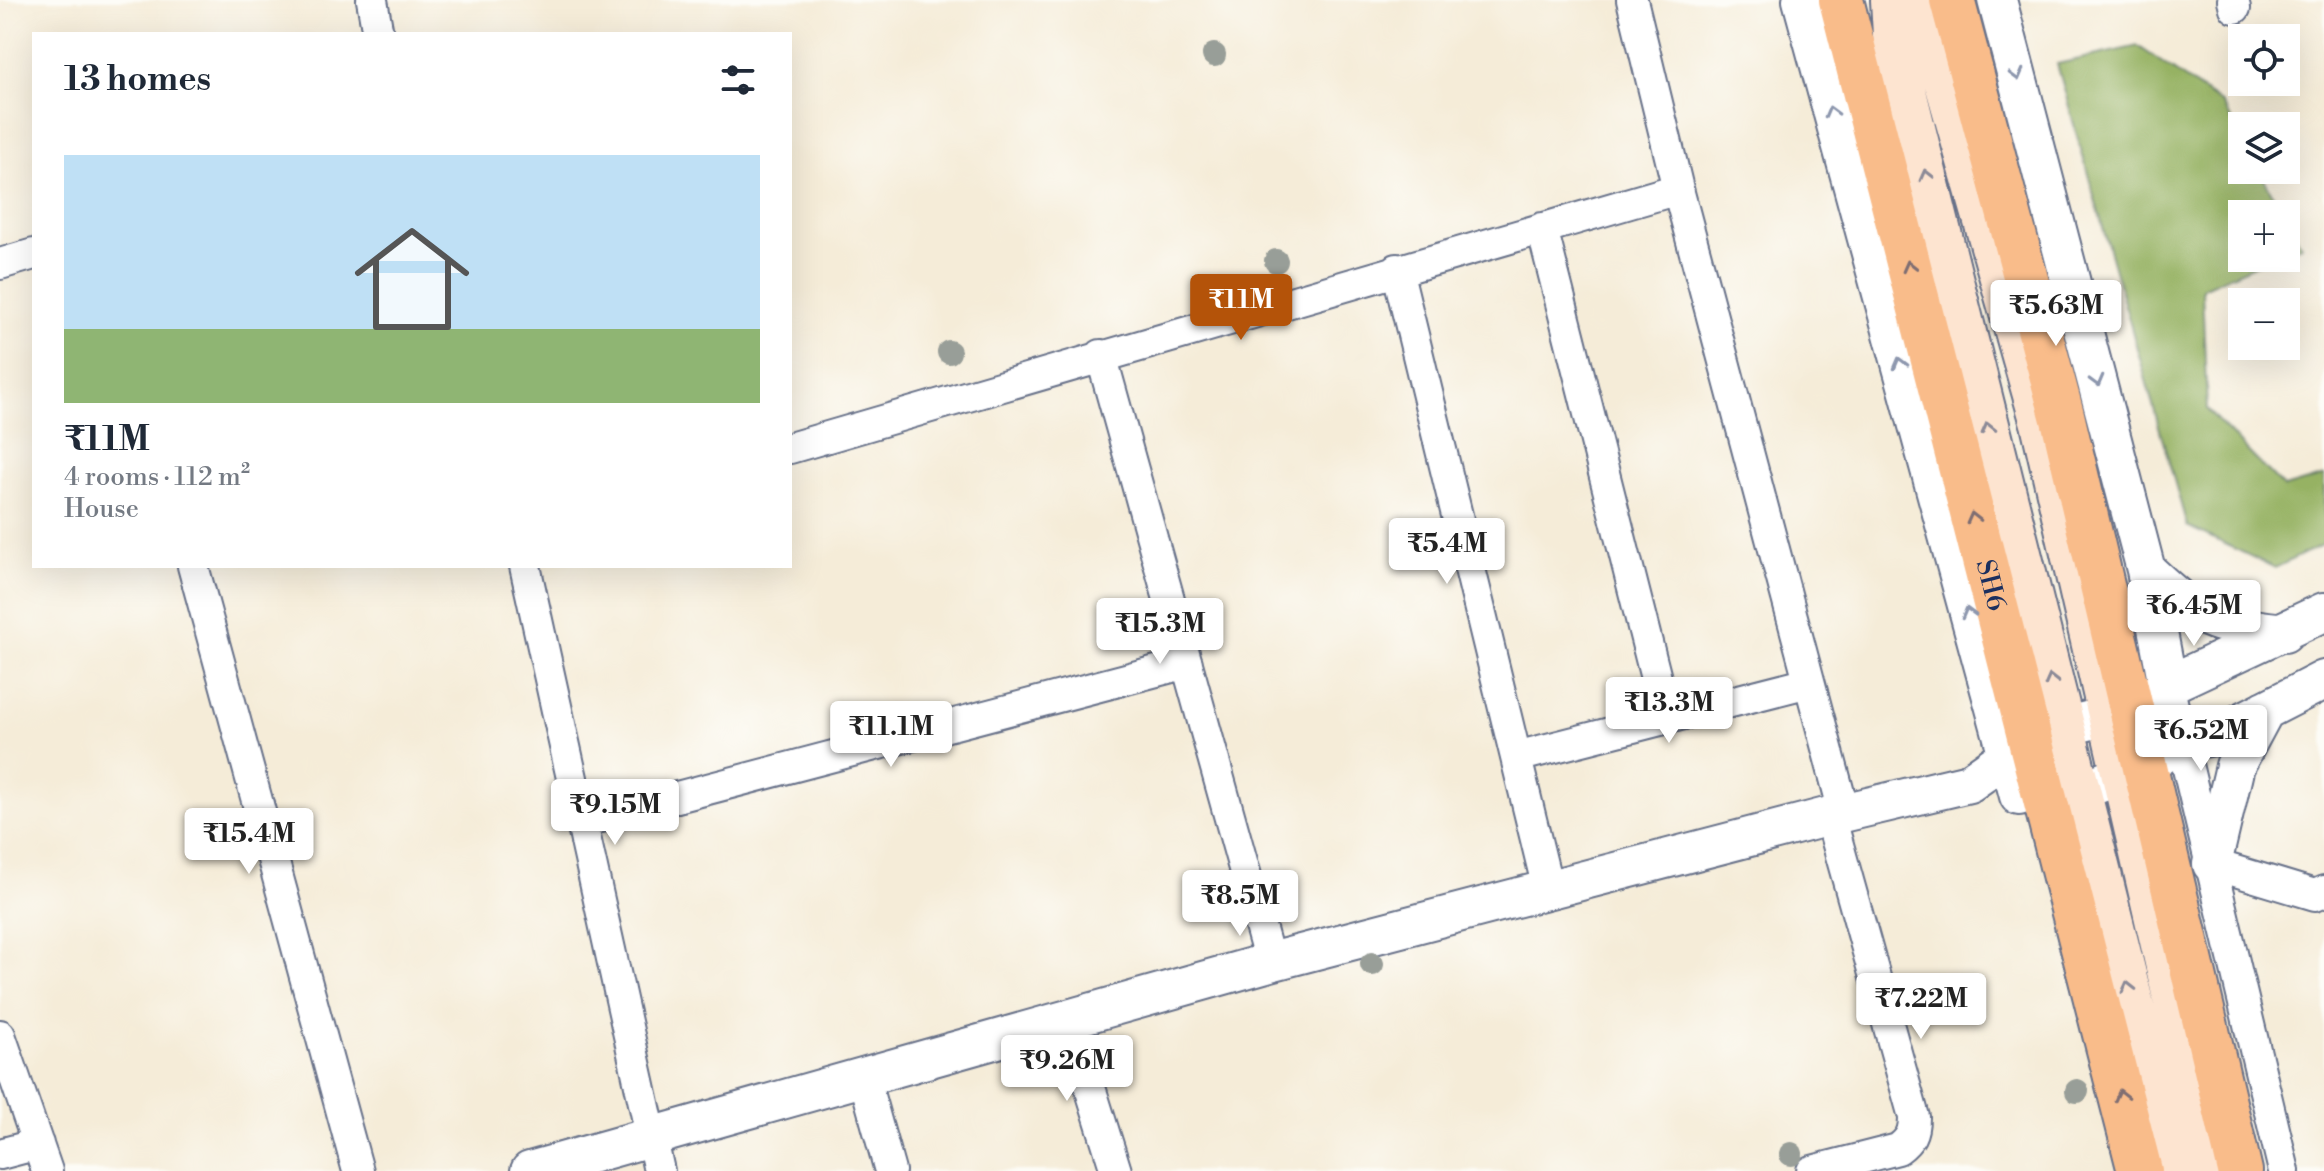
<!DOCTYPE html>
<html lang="en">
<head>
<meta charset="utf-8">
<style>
	body { margin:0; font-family:"Libre Bodoni",serif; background:#f2f2f3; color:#1f2937; height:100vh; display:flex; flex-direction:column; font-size:30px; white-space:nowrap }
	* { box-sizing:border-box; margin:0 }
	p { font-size:26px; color:#747a83 }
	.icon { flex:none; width:44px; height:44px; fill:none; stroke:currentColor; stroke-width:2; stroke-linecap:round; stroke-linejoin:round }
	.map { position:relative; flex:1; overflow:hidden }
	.panel { position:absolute; left:32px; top:32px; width:760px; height:536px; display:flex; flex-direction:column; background:#fff; border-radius:0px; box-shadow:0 8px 32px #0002 }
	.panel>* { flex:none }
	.tools { position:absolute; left:2228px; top:24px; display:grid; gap:16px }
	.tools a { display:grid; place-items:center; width:72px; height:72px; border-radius:0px; background:#fff; box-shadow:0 8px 32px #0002; font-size:40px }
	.price { position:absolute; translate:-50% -68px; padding:0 18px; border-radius:8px; background:#fff; color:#222; font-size:26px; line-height:52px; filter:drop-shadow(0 2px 4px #0008) }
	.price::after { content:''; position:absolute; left:50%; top:48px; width:24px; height:18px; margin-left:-12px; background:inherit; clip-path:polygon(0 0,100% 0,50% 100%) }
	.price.on { background:#b45309; color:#fff }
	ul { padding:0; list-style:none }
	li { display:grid; align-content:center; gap:16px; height:424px; padding:0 32px }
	li span { display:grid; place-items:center; height:248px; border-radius:0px; color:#555 }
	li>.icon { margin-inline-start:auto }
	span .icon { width:144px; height:144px; fill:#fffc; stroke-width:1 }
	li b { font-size:34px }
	h2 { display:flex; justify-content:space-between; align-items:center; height:96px; padding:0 32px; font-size:34px }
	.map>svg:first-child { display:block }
	.forest { fill:#96b264; stroke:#587061; stroke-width:2 }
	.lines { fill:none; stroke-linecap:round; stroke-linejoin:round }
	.minor-casing { stroke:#677189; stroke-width:34 }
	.tertiary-casing { stroke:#677189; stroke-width:42 }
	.secondary-casing { stroke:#677189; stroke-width:46 }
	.primary-casing { stroke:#677189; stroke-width:48 }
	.minor { stroke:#fff; stroke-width:30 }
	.tertiary { stroke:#fff; stroke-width:38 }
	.secondary { stroke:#fde4d0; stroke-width:42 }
	.primary { stroke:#f9bc8a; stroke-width:44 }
	.tree { fill:#989e98 }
	.oneway { stroke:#8d97ae }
	.oneway2 { stroke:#8c8a97 }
	.oneway3 { stroke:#7f6e72 }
	.labels { text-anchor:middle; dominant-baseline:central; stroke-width:6; stroke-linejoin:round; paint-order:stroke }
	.street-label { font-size:26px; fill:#1b2f5e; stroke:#fdfcf7 }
</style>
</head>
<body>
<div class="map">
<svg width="2324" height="1171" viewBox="0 0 2324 1171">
	<rect width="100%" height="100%" fill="#fdfcf7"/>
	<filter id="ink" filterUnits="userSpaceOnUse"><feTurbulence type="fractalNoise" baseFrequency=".0125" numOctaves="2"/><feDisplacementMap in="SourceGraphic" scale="16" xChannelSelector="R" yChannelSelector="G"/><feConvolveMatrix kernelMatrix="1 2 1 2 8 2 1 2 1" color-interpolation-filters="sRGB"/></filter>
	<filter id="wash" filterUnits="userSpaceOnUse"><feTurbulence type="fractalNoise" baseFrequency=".006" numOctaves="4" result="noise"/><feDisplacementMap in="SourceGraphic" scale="32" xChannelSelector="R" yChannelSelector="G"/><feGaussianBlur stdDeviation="1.8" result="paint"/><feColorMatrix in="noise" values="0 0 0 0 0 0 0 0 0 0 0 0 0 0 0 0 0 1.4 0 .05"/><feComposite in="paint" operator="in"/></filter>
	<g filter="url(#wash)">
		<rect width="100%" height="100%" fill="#f5ecd8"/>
		<path class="forest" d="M 2138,46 L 2222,104 L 2242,139 L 2242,170 L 2259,170 L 2284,214 L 2242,214 L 2242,258 L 2271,258 L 2202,288 L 2207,410 L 2284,488 L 2324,476 L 2324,544 L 2275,568 L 2187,526 L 2057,64 Z
			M 2286,218 L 2301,245 L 2286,252 Z"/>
	</g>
	<g filter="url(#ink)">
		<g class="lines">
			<defs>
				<path id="minor" d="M 372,0 L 378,34
					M 1632,0 L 1678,189 L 1844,812
					M 2233,0 L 2235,8
					M 1542,228 L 1666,718
					M 0,264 L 34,254
					M 1397,269 L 1548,889
					M 1101,355 L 1270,962
					M 790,448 L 1678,189
					M 193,566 L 358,1171
					M 525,566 L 659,1171
					M 2168,685 L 2284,1171
					M 1516,757 L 1809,682
					M 582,822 L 1187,663
					M 2212,864 L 2315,895 L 2324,891
					M 1069,1020 L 1116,1171
					M 0,1035 L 47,1171
					M 864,1078 L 890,1171
					M 0,1154 L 38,1144
					M 1812,1171 L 1898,1149 C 1910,1140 1914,1133 1914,1117 L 1830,816"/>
				<path id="tertiary" d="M 1802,0 L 2019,796
					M 1997,0 L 2146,570 L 2168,685
					M 2146,570 C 2201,621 2209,624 2284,633
					M 2053,801 L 2145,766 L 2183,741 L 2215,736 L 2324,680
					M 2212,864 L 2235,766 L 2265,710
					M 530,1171 L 1270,962 L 1830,816 L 1969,783 L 2030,740 L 2063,727 L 2132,710 L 2168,685 L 2324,612"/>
				<path id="secondary" d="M 1892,0 L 1895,52 L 2174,1171
					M 1918,0 L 1930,26 L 2042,423 L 2214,1171"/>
				<g id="primary">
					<path id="s1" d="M 1841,0 L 2140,1171"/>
					<path d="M 1952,0 L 2062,415 L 2240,1171"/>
				</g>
			</defs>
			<use href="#minor" class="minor-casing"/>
			<use href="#tertiary" class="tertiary-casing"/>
			<use href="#secondary" class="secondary-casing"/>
			<use href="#primary" class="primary-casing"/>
			<use href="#minor" class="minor"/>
			<use href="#tertiary" class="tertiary"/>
			<use href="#secondary" class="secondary"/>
			<use href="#primary" class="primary"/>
		</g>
		<g class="tree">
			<circle cx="1214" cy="55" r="12"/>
			<circle cx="1276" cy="261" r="12"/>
			<circle cx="949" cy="352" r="12"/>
			<circle cx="1372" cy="964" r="12"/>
			<circle cx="2077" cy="1091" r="12"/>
			<circle cx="1791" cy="1154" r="12"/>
		</g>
		<defs><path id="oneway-chevron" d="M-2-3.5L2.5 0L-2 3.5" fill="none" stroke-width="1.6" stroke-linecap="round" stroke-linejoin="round" transform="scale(2)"/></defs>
		<g class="oneway">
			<use href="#oneway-chevron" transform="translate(2017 75) rotate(75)"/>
			<use href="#oneway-chevron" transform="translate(1831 112) rotate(-105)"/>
			<use href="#oneway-chevron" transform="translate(1900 363) rotate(-105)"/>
			<use href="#oneway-chevron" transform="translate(2097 381) rotate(75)"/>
			<use href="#oneway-chevron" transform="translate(1968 613) rotate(-105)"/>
		</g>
		<g class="oneway2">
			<use href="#oneway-chevron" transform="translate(1926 175) rotate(-104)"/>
			<use href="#oneway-chevron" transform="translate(1988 428) rotate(-104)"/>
			<use href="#oneway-chevron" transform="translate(2051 680) rotate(-104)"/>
			<use href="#oneway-chevron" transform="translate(2128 987) rotate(-104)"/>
		</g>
		<g class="oneway3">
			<use href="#oneway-chevron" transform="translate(1909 266) rotate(-104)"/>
			<use href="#oneway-chevron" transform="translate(1973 518) rotate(-104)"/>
			<use href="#oneway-chevron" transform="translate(2121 1095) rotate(-104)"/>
		</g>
	</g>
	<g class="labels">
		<g class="street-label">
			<text stroke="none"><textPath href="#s1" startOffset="604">SH6</textPath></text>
		</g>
	</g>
</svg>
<div class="tools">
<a><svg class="icon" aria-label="locate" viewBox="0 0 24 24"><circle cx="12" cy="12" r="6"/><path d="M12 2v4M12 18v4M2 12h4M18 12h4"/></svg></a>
<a><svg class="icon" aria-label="layers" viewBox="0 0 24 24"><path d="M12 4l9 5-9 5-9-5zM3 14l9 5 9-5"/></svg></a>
<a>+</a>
<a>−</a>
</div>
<b class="price on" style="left:1241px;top:342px">₹11M</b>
<b class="price" style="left:2056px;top:348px">₹5.63M</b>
<b class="price" style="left:1447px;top:586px">₹5.4M</b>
<b class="price" style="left:2194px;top:648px">₹6.45M</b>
<b class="price" style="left:1160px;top:666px">₹15.3M</b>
<b class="price" style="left:1669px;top:745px">₹13.3M</b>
<b class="price" style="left:891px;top:769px">₹11.1M</b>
<b class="price" style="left:2201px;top:773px">₹6.52M</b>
<b class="price" style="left:615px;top:847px">₹9.15M</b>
<b class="price" style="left:249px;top:876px">₹15.4M</b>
<b class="price" style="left:1240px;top:938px">₹8.5M</b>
<b class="price" style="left:1921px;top:1041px">₹7.22M</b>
<b class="price" style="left:1067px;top:1103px">₹9.26M</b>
<section class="panel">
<h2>13 homes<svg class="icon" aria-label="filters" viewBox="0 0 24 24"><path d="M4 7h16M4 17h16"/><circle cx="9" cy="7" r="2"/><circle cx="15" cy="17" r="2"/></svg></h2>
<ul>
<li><span style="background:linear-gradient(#bfe0f5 70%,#8fb573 0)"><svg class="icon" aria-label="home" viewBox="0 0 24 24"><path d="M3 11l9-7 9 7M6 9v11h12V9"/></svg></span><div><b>₹11M</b><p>4 rooms · 112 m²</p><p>House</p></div></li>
</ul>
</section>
</div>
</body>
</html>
